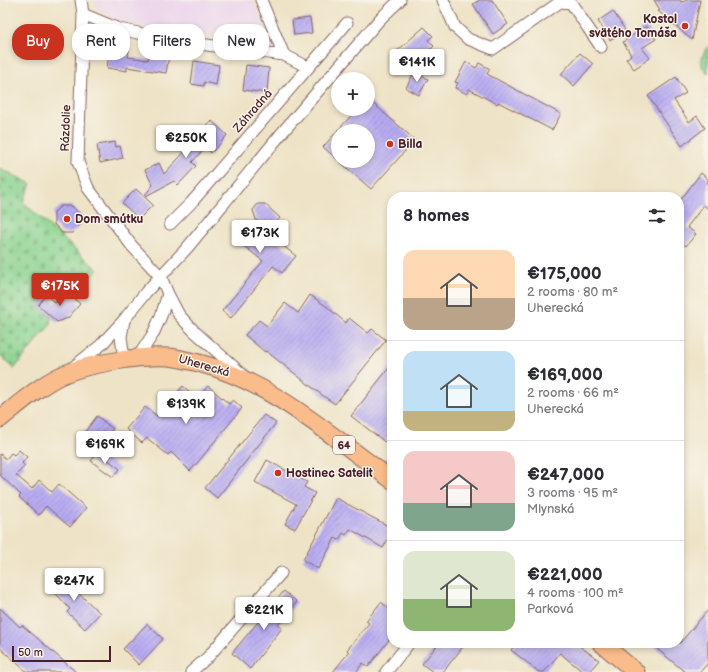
<!DOCTYPE html>
<html lang="en">
<head>
<meta charset="utf-8">
<style>
	body { margin:0; font-family:"Balsamiq Sans",sans-serif; background:#f7f7f7; color:#2b2b33; height:100vh; display:flex; flex-direction:column; font-size:15px; white-space:nowrap }
	* { box-sizing:border-box; margin:0 }
	p { font-size:13px; color:#7c7c81 }
	.icon { flex:none; width:22px; height:22px; fill:none; stroke:currentColor; stroke-width:2; stroke-linecap:round; stroke-linejoin:round }
	.map { position:relative; flex:1; overflow:hidden }
	.side { position:absolute; left:387px; top:192px; width:297px; height:456px; display:flex; flex-direction:column; background:#fff; border-radius:16px; box-shadow:0 2px 6px #0003 }
	.side>* { flex:none }
	.top-card { position:absolute; left:12px; top:24px; width:315px; height:36px; display:flex; gap:8px }
	.tools { position:absolute; left:331px; top:72px; display:grid; gap:8px }
	.tools a { display:grid; place-items:center; width:44px; height:44px; border-radius:50%; background:#fff; box-shadow:0 2px 6px #0003; font-size:20px }
	.scale { position:absolute; left:12px; bottom:10px; width:99px; box-sizing:border-box; padding-left:4px; border:2px solid #4a1f2b; border-top:0; font-size:11px; line-height:14px; white-space:nowrap; color:#4a1f2b; -webkit-text-stroke:3px #f7f3e8; paint-order:stroke }
	.price { position:absolute; translate:-50% -34px; padding:0 9px; border-radius:4px; background:#fff; color:#222; font-size:13px; line-height:26px; filter:drop-shadow(0 1px 2px #0008) }
	.price::after { content:''; position:absolute; left:50%; top:24px; width:12px; height:9px; margin-left:-6px; background:inherit; clip-path:polygon(0 0,100% 0,50% 100%) }
	.price.current { background:#c8321e; color:#fff }
	ul { padding:0; list-style:none }
	li { display:flex; align-items:center; gap:12px; height:100px; padding:0 16px }
	li+li { border-top:1px solid #e1e1e2 }
	li span { display:grid; place-items:center; flex:none; width:112px; height:80px; border-radius:12px; color:#555 }
	li>.icon { margin-inline-start:auto }
	span .icon { width:48px; height:48px; fill:#fffc; stroke-width:1 }
	li b { font-size:17px }
	h2 { display:flex; justify-content:space-between; align-items:center; height:48px; padding:0 16px; font-size:17px }
	.pill { padding:0 14px; border-radius:16px; background:#fff; box-shadow:0 2px 6px #0003; font-size:14px; line-height:36px }
	.pill.current { background:#c8321e; color:#fff }
	.map>svg:first-child { display:block }
	.built { fill:#ead1ec }
	.cemetery { fill:url(#cemetery-stones); stroke:#6a795d }
	.green { fill:#8ad38f; stroke:#6a795d }
	.building { fill:url(#building-hatch) }
	.lines { fill:none; stroke-linecap:round; stroke-linejoin:round }
	.street-casing { stroke:#836461; stroke-width:13 }
	.primary-casing { stroke:#836461; stroke-width:19 }
	.street { stroke:#fff; stroke-width:11 }
	.primary { stroke:#f9bc8a; stroke-width:17 }
	.poi-dot { fill:#c8321e; stroke:#f7f3e8; stroke-width:1.5 }
	.labels { text-anchor:middle; dominant-baseline:central; stroke-width:3; stroke-linejoin:round; paint-order:stroke }
	.shield { fill:#f7f3e8; stroke:#7e5f64; stroke-width:1 }
	.shield-label { font-size:11px; font-weight:bold; fill:#4a1f2b }
	.poi-label { font-size:12px; font-weight:bold; fill:#4a1f2b; stroke:#f7f3e8; text-anchor:start }
	.street-label { font-size:12px; fill:#4a1f2b; stroke:#f7f3e8 }
</style>
</head>
<body>
<div class="map">
<svg width="708" height="672" viewBox="0 0 708 672">
	<defs>
		<pattern id="cemetery-stones" width="16" height="16" patternUnits="userSpaceOnUse"><rect width="16" height="16" fill="#8ad38f"/><path d="M2 7V4a2 2 0 0 1 4 0v3zM10 15v-3a2 2 0 0 1 4 0v3z" fill="#79b57c"/></pattern>
		<pattern id="building-hatch" width="6" height="6" patternUnits="userSpaceOnUse"><rect width="6" height="6" fill="#b7abf2"/><path d="M-1 1l2-2M0 6l6-6M5 7l2-2" fill="none" stroke="#978bc4"/></pattern>
	</defs>
	<rect width="100%" height="100%" fill="#f7f3e8"/>
	<filter id="ink" filterUnits="userSpaceOnUse"><feTurbulence type="fractalNoise" baseFrequency=".025" numOctaves="2"/><feDisplacementMap in="SourceGraphic" scale="8" xChannelSelector="R" yChannelSelector="G"/><feConvolveMatrix kernelMatrix="1 2 1 2 8 2 1 2 1" color-interpolation-filters="sRGB"/></filter>
	<filter id="wash" filterUnits="userSpaceOnUse"><feTurbulence type="fractalNoise" baseFrequency=".012" numOctaves="4" result="noise"/><feDisplacementMap in="SourceGraphic" scale="16" xChannelSelector="R" yChannelSelector="G"/><feGaussianBlur stdDeviation="0.9" result="paint"/><feColorMatrix in="noise" values="0 0 0 0 0 0 0 0 0 0 0 0 0 0 0 0 0 1.4 0 .05"/><feComposite in="paint" operator="in"/></filter>
	<g filter="url(#wash)">
		<rect width="100%" height="100%" fill="#eee3c6"/>
		<path class="built" d="M 94,0 L 253,0 L 268,34 L 261,42 L 149,28 L 119,23 L 96,8 Z"/>
		<path class="cemetery" d="M 0,168 L 31,184 L 23,202 L 98,270 L 82,286 L 70,283 L 51,300 L 39,306 L 52,318 L 50,320 L 51,324 L 14,369 L 0,355 Z"/>
		<path class="green" d="M 708,46 L 708,73 C 697,65 702,56 708,46 Z"/>
		<g id="blocks">
			<path class="building" d="M 480,0 L 492,0 L 508,24 L 493,34 L 473,4 Z
				M 654,0 L 680,0 L 681,2 L 688,0 L 700,0 L 692,40 L 658,11 L 660,10 Z
				M 613,11 L 625,30 L 610,40 L 598,21 Z
				M 310,18 L 312,33 L 294,35 L 292,20 Z
				M 646,26 L 656,39 L 642,48 L 650,58 L 634,69 L 626,59 L 631,55 L 623,42 Z
				M 424,27 L 433,36 L 428,40 L 434,46 L 411,68 L 396,52 Z
				M 110,47 L 129,50 L 128,57 L 148,60 L 150,53 L 169,56 L 166,73 L 127,67 L 127,71 L 107,68 Z
				M 580,53 L 593,64 L 574,86 L 561,74 Z
				M 194,61 L 219,65 L 216,85 L 204,82 L 204,86 L 191,84 Z
				M 466,62 L 476,68 L 479,63 L 490,69 L 487,74 L 561,114 L 552,130 L 498,102 L 497,104 L 469,89 L 467,94 L 455,88 L 458,83 L 455,82 Z
				M 246,65 L 269,68 L 267,93 L 243,90 Z
				M 414,72 L 428,79 L 419,95 L 406,88 Z
				M 676,77 L 686,93 L 674,100 L 689,122 L 697,116 L 705,128 L 682,146 L 648,96 Z
				M 368,99 L 415,140 L 371,189 L 339,161 L 368,161 L 368,131 L 338,131 L 338,160 L 323,147 L 357,109 L 368,109 Z
				M 211,120 L 211,123 L 212,121 L 227,135 L 220,144 L 211,153 L 206,147 L 192,162 L 196,166 L 178,185 L 174,181 L 146,196 L 145,195 L 153,185 L 145,170 L 159,163 L 164,174 L 191,145 L 197,142 L 195,137 Z
				M 115,142 L 116,147 L 120,146 L 123,158 L 100,163 L 97,145 Z
				M 701,173 L 708,179 L 708,209 L 704,205 L 687,227 L 696,234 L 686,246 L 679,241 L 679,202 Z
				M 136,189 L 153,205 L 139,219 L 122,203 Z
				M 258,204 L 265,204 L 280,218 L 267,233 L 296,256 L 282,273 L 273,266 L 231,318 L 222,311 L 263,261 L 240,243 L 236,238 L 235,233 L 236,230 L 243,222 L 260,233 L 253,210 Z
				M 61,206 L 72,206 L 80,214 L 81,224 L 72,233 L 62,233 L 54,224 L 54,212 Z
				M 66,291 L 80,304 L 68,318 L 57,322 L 38,305 L 46,295 L 55,303 Z
				M 310,295 L 326,306 L 346,323 L 349,318 L 368,333 L 372,329 L 386,340 L 335,404 L 322,395 L 266,351 L 265,352 L 245,335 L 259,320 L 267,326 L 285,303 L 298,313 Z
				M 392,364 L 392,433 L 385,442 L 351,416 Z
				M 183,386 L 197,399 L 208,386 L 229,404 L 233,400 L 242,408 L 199,461 L 190,471 L 171,452 L 168,455 L 147,438 L 142,443 L 126,429 L 145,407 L 157,416 Z
				M 264,415 L 276,423 L 217,498 L 205,488 Z
				M 97,416 L 113,429 L 97,448 L 82,436 Z
				M 19,450 L 27,457 L 22,463 L 25,466 L 16,475 L 32,489 L 39,480 L 52,492 L 59,484 L 86,508 L 70,527 L 46,506 L 39,515 L 19,497 L 21,495 L 0,475 L 0,454 L 6,459 L 11,453 L 14,455 Z
				M 98,452 L 120,469 L 113,477 L 91,461 Z
				M 267,460 L 307,482 L 304,487 L 315,493 L 295,529 L 285,524 L 296,504 L 255,482 Z
				M 336,498 L 392,528 L 392,532 L 383,548 L 350,529 L 346,535 L 343,533 L 339,540 L 335,538 L 318,569 L 303,560 Z
				M 62,573 L 75,586 L 73,588 L 100,613 L 85,629 L 67,612 L 70,609 L 49,586 Z
				M 284,591 L 297,602 L 278,625 L 282,628 L 250,669 L 232,653 Z
				M 381,602 L 392,611 L 392,636 L 368,667 L 363,663 L 356,672 L 333,672 L 349,652 L 347,650 L 369,623 L 366,621 Z
				M 0,608 L 20,627 L 22,625 L 76,672 L 27,672 L 0,648 Z
				M 708,610 L 708,663 L 700,672 L 685,672 L 650,643 L 680,643 Z
				M 147,624 L 163,639 L 139,665 L 123,649 Z
				M 439,643 L 466,643 L 443,672 L 433,672 L 422,664 Z
				M 516,643 L 575,643 L 599,660 L 589,672 L 583,672 L 560,653 L 544,672 L 539,672 L 511,650 Z"/>
		</g>
	</g>
	<g filter="url(#ink)">
		<use href="#blocks" fill-opacity="0" stroke="#836461" stroke-width="1"/>
		<g class="lines">
			<defs>
				<path id="street" d="M 81,0 L 83,14 L 78,162 L 88,188 L 132,246 L 161,277 L 168,294 L 179,315 L 194,331 L 243,375
					M 261,0 L 284,55
					M 443,0 L 455,27 L 468,39 L 493,49 L 560,2 L 571,3 L 601,47
					M 83,14 L 119,29 L 176,41 L 284,55 L 308,67
					M 170,224 L 191,203 L 347,23
					M 124,320 L 121,337 L 124,359
					M 138,357 L 153,334 L 161,316 L 168,294
					M 72,368 L 101,345 L 124,320 L 146,292 L 187,248 L 281,134 L 380,19 L 400,0
					M 191,672 L 208,657 L 281,573
					M 386,672 L 409,643"/>
				<path id="primary" d="M 0,419 C 20,403 39,386 62,375 C 78,368 97,364 115,361 C 133,358 151,356 169,357 C 179,358 189,361 199,363 C 272,382 332,437 392,480
					M 601,643 L 636,672"/>
			</defs>
			<use href="#street" class="street-casing"/>
			<use href="#primary" class="primary-casing"/>
			<use href="#street" class="street"/>
			<use href="#primary" class="primary"/>
		</g>
	</g>
	<g class="poi-dot">
		<circle cx="685" cy="26" r="4"/>
		<circle cx="390" cy="144" r="4"/>
		<circle cx="67" cy="219" r="4"/>
		<circle cx="278" cy="473" r="4"/>
	</g>
	<g class="labels">
		<rect class="shield" x="333" y="436" width="22" height="18" rx="3"/>
		<g class="shield-label">
			<text x="344" y="445">64</text>
		</g>
		<g class="poi-label">
			<text x="677" y="19" text-anchor="end">Kostol<tspan x="677" dy="14">svätého Tomáša</tspan></text>
			<text x="398" y="144">Billa</text>
			<text x="75" y="219">Dom smútku</text>
			<text x="286" y="473">Hostinec Satelit</text>
		</g>
		<g class="street-label">
			<text transform="translate(253 111) rotate(-49)">Záhradná</text>
			<text transform="translate(66 128) rotate(-88)">Rázdolie</text>
			<text transform="translate(204 366) rotate(16)">Uherecká</text>
		</g>
	</g>
</svg>
<div class="tools">
<a>+</a>
<a>−</a>
</div>
<div class="scale">50 m</div>
<b class="price" style="left:417px;top:83px">€141K</b>
<b class="price" style="left:186px;top:159px">€250K</b>
<b class="price" style="left:260px;top:254px">€173K</b>
<b class="price current" style="left:60px;top:307px">€175K</b>
<b class="price" style="left:186px;top:425px">€139K</b>
<b class="price" style="left:105px;top:465px">€169K</b>
<b class="price" style="left:74px;top:602px">€247K</b>
<b class="price" style="left:264px;top:631px">€221K</b>
<div class="top-card">
<a class="pill current">Buy</a>
<a class="pill">Rent</a>
<a class="pill">Filters</a>
<a class="pill">New</a>
</div>
<section class="side">
<h2>8 homes<svg class="icon" aria-label="filters" viewBox="0 0 24 24"><path d="M4 7h16M4 17h16"/><circle cx="9" cy="7" r="2"/><circle cx="15" cy="17" r="2"/></svg></h2>
<ul>
<li><span style="background:linear-gradient(#ffd9b3 60%,#b9a48a 0)"><svg class="icon" aria-label="home" viewBox="0 0 24 24"><path d="M3 11l9-7 9 7M6 9v11h12V9"/></svg></span><div><b>€175,000</b><p>2 rooms · 80 m²</p><p>Uherecká</p></div></li>
<li><span style="background:linear-gradient(#bfe0f5 75%,#c2b280 0)"><svg class="icon" aria-label="home" viewBox="0 0 24 24"><path d="M3 11l9-7 9 7M6 9v11h12V9"/></svg></span><div><b>€169,000</b><p>2 rooms · 66 m²</p><p>Uherecká</p></div></li>
<li><span style="background:linear-gradient(#f6c9c9 65%,#7fa58c 0)"><svg class="icon" aria-label="home" viewBox="0 0 24 24"><path d="M3 11l9-7 9 7M6 9v11h12V9"/></svg></span><div><b>€247,000</b><p>3 rooms · 95 m²</p><p>Mlynská</p></div></li>
<li><span style="background:linear-gradient(#dfe7d0 60%,#8fb573 0)"><svg class="icon" aria-label="home" viewBox="0 0 24 24"><path d="M3 11l9-7 9 7M6 9v11h12V9"/></svg></span><div><b>€221,000</b><p>4 rooms · 100 m²</p><p>Parková</p></div></li>
</ul>
</section>
</div>
</body>
</html>
